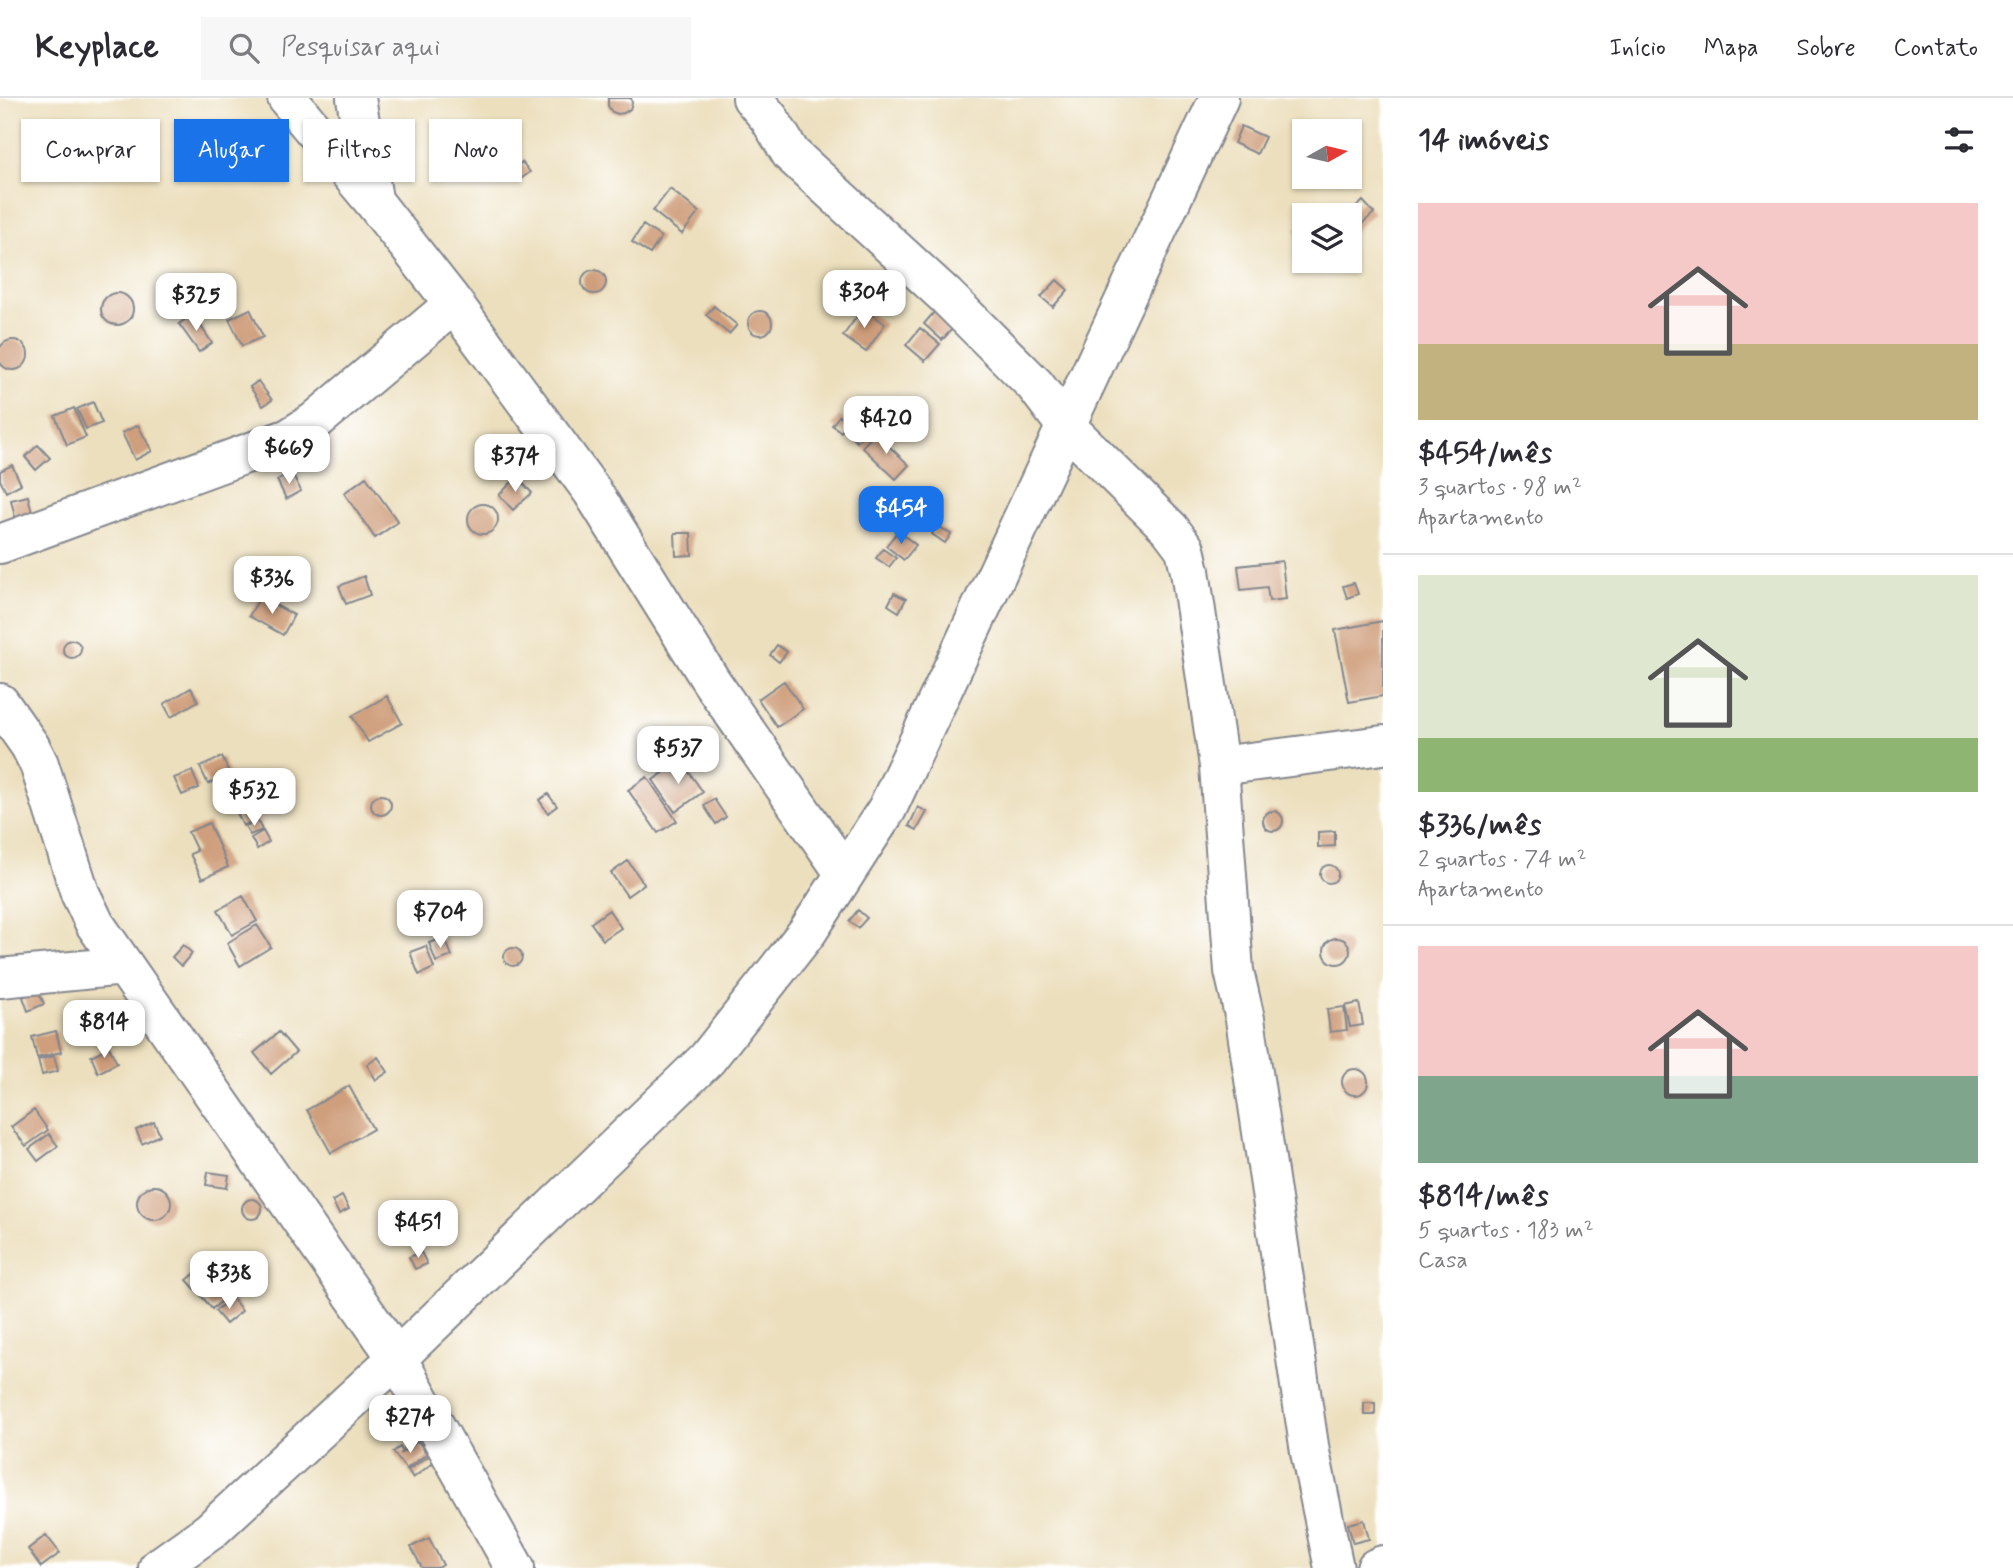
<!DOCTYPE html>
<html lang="pt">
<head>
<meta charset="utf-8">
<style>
	body { margin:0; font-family:Mynerve,sans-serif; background:#f7f7f7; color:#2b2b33; height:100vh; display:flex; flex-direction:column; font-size:26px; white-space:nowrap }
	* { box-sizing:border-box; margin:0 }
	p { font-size:23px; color:#7c7c81 }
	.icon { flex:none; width:38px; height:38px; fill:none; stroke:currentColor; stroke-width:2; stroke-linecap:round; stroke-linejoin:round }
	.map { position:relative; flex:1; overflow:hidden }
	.drawer { display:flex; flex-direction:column; background:#fff; width:630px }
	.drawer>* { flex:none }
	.guide { position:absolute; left:21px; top:21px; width:665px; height:63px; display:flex; gap:14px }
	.needle { width:46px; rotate:82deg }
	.fabs { position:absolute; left:1292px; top:21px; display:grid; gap:14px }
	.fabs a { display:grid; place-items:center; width:70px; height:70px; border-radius:0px; background:#fff; box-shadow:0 2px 5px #0004; font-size:35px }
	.price { position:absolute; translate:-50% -60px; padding:0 16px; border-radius:14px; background:#fff; color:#222; font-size:23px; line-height:46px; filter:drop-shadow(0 2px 4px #0008) }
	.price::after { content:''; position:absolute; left:50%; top:42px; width:21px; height:16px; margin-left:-10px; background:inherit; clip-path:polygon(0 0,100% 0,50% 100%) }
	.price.active { background:#1a73e8; color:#fff }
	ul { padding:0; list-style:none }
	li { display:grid; align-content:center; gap:14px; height:371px; padding:0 35px }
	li+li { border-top:2px solid #e1e1e2 }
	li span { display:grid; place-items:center; height:217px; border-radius:0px; color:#555 }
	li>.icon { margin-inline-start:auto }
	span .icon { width:126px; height:126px; fill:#fffc; stroke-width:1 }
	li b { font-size:30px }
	h2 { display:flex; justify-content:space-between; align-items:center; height:84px; padding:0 35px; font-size:30px }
	.pill { padding:0 24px; border-radius:0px; background:#fff; box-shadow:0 2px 5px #0004; font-size:24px; line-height:63px }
	.pill.active { background:#1a73e8; color:#fff }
	header { display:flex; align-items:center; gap:42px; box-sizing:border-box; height:98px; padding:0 35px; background:#fff; border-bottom:2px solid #e1e1e2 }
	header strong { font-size:33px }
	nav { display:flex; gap:38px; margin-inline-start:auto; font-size:24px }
	.search { width:490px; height:63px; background:#f7f7f7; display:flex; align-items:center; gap:18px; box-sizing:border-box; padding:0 24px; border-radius:0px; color:#7c7c81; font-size:26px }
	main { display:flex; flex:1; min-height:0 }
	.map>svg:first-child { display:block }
	.building { fill:#cf9e7c }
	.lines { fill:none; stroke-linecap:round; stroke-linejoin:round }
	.minor-casing { stroke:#84878e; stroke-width:42 }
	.minor { stroke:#fff; stroke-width:38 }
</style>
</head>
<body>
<header>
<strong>Keyplace</strong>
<div class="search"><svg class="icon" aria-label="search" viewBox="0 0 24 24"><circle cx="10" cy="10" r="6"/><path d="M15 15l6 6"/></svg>Pesquisar aqui</div>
<nav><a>Início</a><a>Mapa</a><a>Sobre</a><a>Contato</a></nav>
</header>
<main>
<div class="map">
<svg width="1383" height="1470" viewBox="0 0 1383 1470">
	<rect width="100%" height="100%" fill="#fff"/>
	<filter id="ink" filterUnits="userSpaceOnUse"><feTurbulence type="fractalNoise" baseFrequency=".0143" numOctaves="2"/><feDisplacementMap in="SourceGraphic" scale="14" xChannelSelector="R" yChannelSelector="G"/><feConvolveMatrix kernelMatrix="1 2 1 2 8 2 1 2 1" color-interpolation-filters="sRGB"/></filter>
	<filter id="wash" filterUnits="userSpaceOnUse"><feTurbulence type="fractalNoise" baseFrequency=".00686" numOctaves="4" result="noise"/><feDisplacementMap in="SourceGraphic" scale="28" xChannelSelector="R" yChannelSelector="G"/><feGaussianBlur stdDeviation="1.57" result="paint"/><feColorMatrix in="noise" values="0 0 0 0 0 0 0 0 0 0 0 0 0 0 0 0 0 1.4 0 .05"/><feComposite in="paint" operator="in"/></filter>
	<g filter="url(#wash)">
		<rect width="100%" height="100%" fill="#ecdfbd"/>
		<g id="blocks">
			<path class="building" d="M 608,0 L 631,0 L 632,5 L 630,11 L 624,15 L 618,16 L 612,14 L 608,8 Z
				M 1241,28 L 1265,39 L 1257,56 L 1234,45 Z
				M 522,64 L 530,74 L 518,83 L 510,73 Z
				M 670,91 L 699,114 L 682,136 L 653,113 Z
				M 1363,103 L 1374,115 L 1354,133 L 1349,129 L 1349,116 Z
				M 643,127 L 661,139 L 650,156 L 632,144 Z
				M 1304,128 L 1304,148 L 1300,149 L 1296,130 Z
				M582 184a12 12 0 1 1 24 0a12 12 0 1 1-24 0Z
				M 1057,182 L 1068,192 L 1053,209 L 1041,199 Z
				M101 211a16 16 0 1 1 32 0a16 16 0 1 1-32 0Z
				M 714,208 L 737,227 L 729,236 L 706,217 Z
				M 863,210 L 885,226 L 866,254 L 843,238 Z
				M 250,211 L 263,239 L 242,248 L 229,221 Z
				M 935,213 L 954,229 L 942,242 L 924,226 Z
				M748 225a12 12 0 1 1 24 0a12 12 0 1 1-24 0Z
				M 193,216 L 212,245 L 199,254 L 179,226 Z
				M 920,230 L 940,246 L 925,263 L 906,247 Z
				M-2 257a15 15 0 1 1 30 0a15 15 0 1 1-30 0Z
				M 258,283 L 272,302 L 263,308 L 250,289 Z
				M 93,304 L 102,325 L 86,331 L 77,311 Z
				M 74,310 L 86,339 L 67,347 L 55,318 Z
				M 839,318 L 849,325 L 841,334 L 832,327 Z
				M 859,319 L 870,329 L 857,344 L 846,334 Z
				M 138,327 L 152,353 L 135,362 L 122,335 Z
				M 875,335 L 909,367 L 896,381 L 862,349 Z
				M 38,347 L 50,360 L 36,372 L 25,359 Z
				M 536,357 L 543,366 L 532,376 L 524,367 Z
				M 12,367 L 21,386 L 6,394 L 0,382 L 0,373 Z
				M 292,375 L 301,393 L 286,401 L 277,382 Z
				M 366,379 L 398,424 L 375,440 L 344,395 Z
				M 517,379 L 532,395 L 513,412 L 499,397 Z
				M 28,398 L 33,418 L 16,423 L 11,402 Z
				M468 421a15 15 0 1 1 30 0a15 15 0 1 1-30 0Z
				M 938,428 L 951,436 L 945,445 L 932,436 Z
				M 898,433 L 916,447 L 904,462 L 886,448 Z
				M 675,435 L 691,435 L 692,457 L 676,458 Z
				M 883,451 L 896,460 L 889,469 L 876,460 Z
				M 1282,463 L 1286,501 L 1269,503 L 1267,489 L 1241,492 L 1238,468 Z
				M 364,478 L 370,497 L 346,506 L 339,488 Z
				M 1354,485 L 1358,496 L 1347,500 L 1343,488 Z
				M 894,495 L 906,501 L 899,514 L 888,507 Z
				M 260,499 L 294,517 L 283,537 L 249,518 Z
				M 1383,523 L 1383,598 L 1349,604 L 1335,532 Z
				M63 551a9 9 0 1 1 18 0a9 9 0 1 1-18 0Z
				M 777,547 L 787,554 L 779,564 L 770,557 Z
				M 784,583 L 803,611 L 777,629 L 758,601 Z
				M 191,590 L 198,603 L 171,619 L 164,606 Z
				M 387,598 L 402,625 L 368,644 L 352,618 Z
				M 222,659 L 230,677 L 208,686 L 200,669 Z
				M 681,663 L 703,694 L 675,714 L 653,682 Z
				M 192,673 L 199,690 L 182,697 L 174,680 Z
				M 647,679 L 677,723 L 658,735 L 628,692 Z
				M 548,696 L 557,708 L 548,715 L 539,702 Z
				M371 707a10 10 0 1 1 20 0a10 10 0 1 1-20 0Z
				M 714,701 L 726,719 L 716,726 L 704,708 Z
				M 250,708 L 257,721 L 243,728 L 237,715 Z
				M 918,709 L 927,714 L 917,732 L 909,728 Z
				M1263 723a10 10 0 1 1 20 0a10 10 0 1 1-20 0Z
				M 258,723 L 262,732 L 250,737 L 245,728 Z
				M 209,725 L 228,769 L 202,781 L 190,756 L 197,753 L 188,734 Z
				M 263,733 L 269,744 L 257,751 L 251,740 Z
				M 1335,733 L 1335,748 L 1318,749 L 1318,734 Z
				M 628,763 L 644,786 L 627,798 L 611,775 Z
				M1320 776a9 9 0 1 1 18 0a9 9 0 1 1-18 0Z
				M 243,798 L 257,823 L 232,837 L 218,812 Z
				M 609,812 L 621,830 L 603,842 L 591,825 Z
				M 858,812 L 867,820 L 858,830 L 849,823 Z
				M 257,827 L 271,849 L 240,868 L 227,845 Z
				M1324 853a13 13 0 1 1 26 0a13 13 0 1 1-26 0Z
				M 445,840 L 452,858 L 436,864 L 429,845 Z
				M 183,847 L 192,855 L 181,868 L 172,859 Z
				M 426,848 L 434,870 L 419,877 L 410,854 Z
				M504 859a9 9 0 1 1 18 0a9 9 0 1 1-18 0Z
				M 38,892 L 44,906 L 28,913 L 23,899 Z
				M 1359,905 L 1363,927 L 1350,929 L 1345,908 Z
				M 93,907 L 94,919 L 80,919 L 80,908 Z
				M 1344,909 L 1347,932 L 1330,934 L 1327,911 Z
				M 56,933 L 61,954 L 37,960 L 32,939 Z
				M 279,934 L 296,954 L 271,976 L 254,955 Z
				M 109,949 L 117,965 L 98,975 L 91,958 Z
				M 54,958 L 58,973 L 42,977 L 38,962 Z
				M 378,959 L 388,974 L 376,982 L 367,967 Z
				M1342 984a13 13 0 1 1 26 0a13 13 0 1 1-26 0Z
				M 349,988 L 373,1031 L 331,1055 L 307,1012 Z
				M 34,1012 L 48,1032 L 26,1048 L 11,1029 Z
				M 154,1024 L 160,1037 L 142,1046 L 136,1032 Z
				M 49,1036 L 58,1048 L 38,1063 L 29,1051 Z
				M 208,1074 L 229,1077 L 227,1090 L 206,1087 Z
				M137 1105a17 17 0 1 1 34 0a17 17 0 1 1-34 0Z
				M 342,1098 L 349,1111 L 339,1116 L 332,1103 Z
				M242 1111a10 10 0 1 1 20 0a10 10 0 1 1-20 0Z
				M 421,1154 L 427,1166 L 415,1171 L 409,1159 Z
				M 204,1168 L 214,1179 L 197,1193 L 187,1182 Z
				M 216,1180 L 230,1196 L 212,1211 L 199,1195 Z
				M 232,1199 L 242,1213 L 226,1226 L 215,1213 Z
				M 1364,1305 L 1375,1305 L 1375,1317 L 1364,1317 Z
				M 418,1343 L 427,1356 L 406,1371 L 393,1354 L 400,1349 L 403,1354 L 400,1356 Z
				M 430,1357 L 435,1363 L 413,1380 L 408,1372 Z
				M 1364,1422 L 1369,1441 L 1353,1445 L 1348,1426 Z
				M 46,1437 L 60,1455 L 41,1469 L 28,1451 Z
				M 429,1440 L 443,1467 L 438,1470 L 422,1470 L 411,1449 Z"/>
		</g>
	</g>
	<g filter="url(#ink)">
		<use href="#blocks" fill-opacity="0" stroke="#84878e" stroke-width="2"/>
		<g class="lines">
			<defs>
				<path id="minor" d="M 287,0 L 374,104 L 454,206 L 592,393 L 711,583 L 845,776
					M 356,0 L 373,101
					M 752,0 L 769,20 L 791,56 L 946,198 L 1035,287 L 1066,328 L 1170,431 L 1185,451 L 1190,473 L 1219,668 L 1234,873 L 1245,921 L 1310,1354 L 1334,1470
					M 0,446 L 289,340 L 314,324 L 454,206
					M 0,605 L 30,648 L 39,666 L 80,795 L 95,826 L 397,1260 L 515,1470
					M 1219,668 L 1383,647
					M 0,880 L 124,868
					M 158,1470 L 210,1433 L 397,1260 L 707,961 L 808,833 L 887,711 L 1219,0
					M 1376,1470 L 1383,1467"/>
			</defs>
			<use href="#minor" class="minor-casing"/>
			<use href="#minor" class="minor"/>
		</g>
	</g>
</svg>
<div class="fabs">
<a><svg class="needle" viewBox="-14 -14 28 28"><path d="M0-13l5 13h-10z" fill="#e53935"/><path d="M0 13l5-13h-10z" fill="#7c7c81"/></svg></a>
<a><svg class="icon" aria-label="layers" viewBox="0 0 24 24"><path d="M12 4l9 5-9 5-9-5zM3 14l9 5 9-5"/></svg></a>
</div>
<b class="price" style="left:864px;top:232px">$304</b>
<b class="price" style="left:196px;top:235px">$325</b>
<b class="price" style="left:886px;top:358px">$420</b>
<b class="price" style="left:289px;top:388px">$669</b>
<b class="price" style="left:515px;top:396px">$374</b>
<b class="price active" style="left:901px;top:448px">$454</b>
<b class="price" style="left:272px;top:518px">$336</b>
<b class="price" style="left:678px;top:688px">$537</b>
<b class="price" style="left:254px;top:730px">$532</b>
<b class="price" style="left:440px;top:852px">$704</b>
<b class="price" style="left:104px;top:962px">$814</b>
<b class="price" style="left:418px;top:1162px">$451</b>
<b class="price" style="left:229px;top:1213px">$338</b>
<b class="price" style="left:410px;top:1357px">$274</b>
<div class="guide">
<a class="pill">Comprar</a>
<a class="pill active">Alugar</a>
<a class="pill">Filtros</a>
<a class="pill">Novo</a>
</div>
</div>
<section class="drawer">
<h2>14 imóveis<svg class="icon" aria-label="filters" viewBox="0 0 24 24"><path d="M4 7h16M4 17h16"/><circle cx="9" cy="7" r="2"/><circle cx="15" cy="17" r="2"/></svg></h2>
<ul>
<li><span style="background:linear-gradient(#f6c9c9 65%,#c2b280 0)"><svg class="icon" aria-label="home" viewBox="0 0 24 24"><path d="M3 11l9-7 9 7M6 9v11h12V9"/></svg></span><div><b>$454/mês</b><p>3 quartos · 98 m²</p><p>Apartamento</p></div></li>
<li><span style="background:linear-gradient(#dfe7d0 75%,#8fb573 0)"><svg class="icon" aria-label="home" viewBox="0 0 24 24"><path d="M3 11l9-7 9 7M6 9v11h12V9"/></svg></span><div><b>$336/mês</b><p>2 quartos · 74 m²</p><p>Apartamento</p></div></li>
<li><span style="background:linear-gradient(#f6c9c9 60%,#7fa58c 0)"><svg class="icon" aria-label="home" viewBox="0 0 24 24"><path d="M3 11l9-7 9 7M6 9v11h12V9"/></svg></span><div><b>$814/mês</b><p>5 quartos · 183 m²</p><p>Casa</p></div></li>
</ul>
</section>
</main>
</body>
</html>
